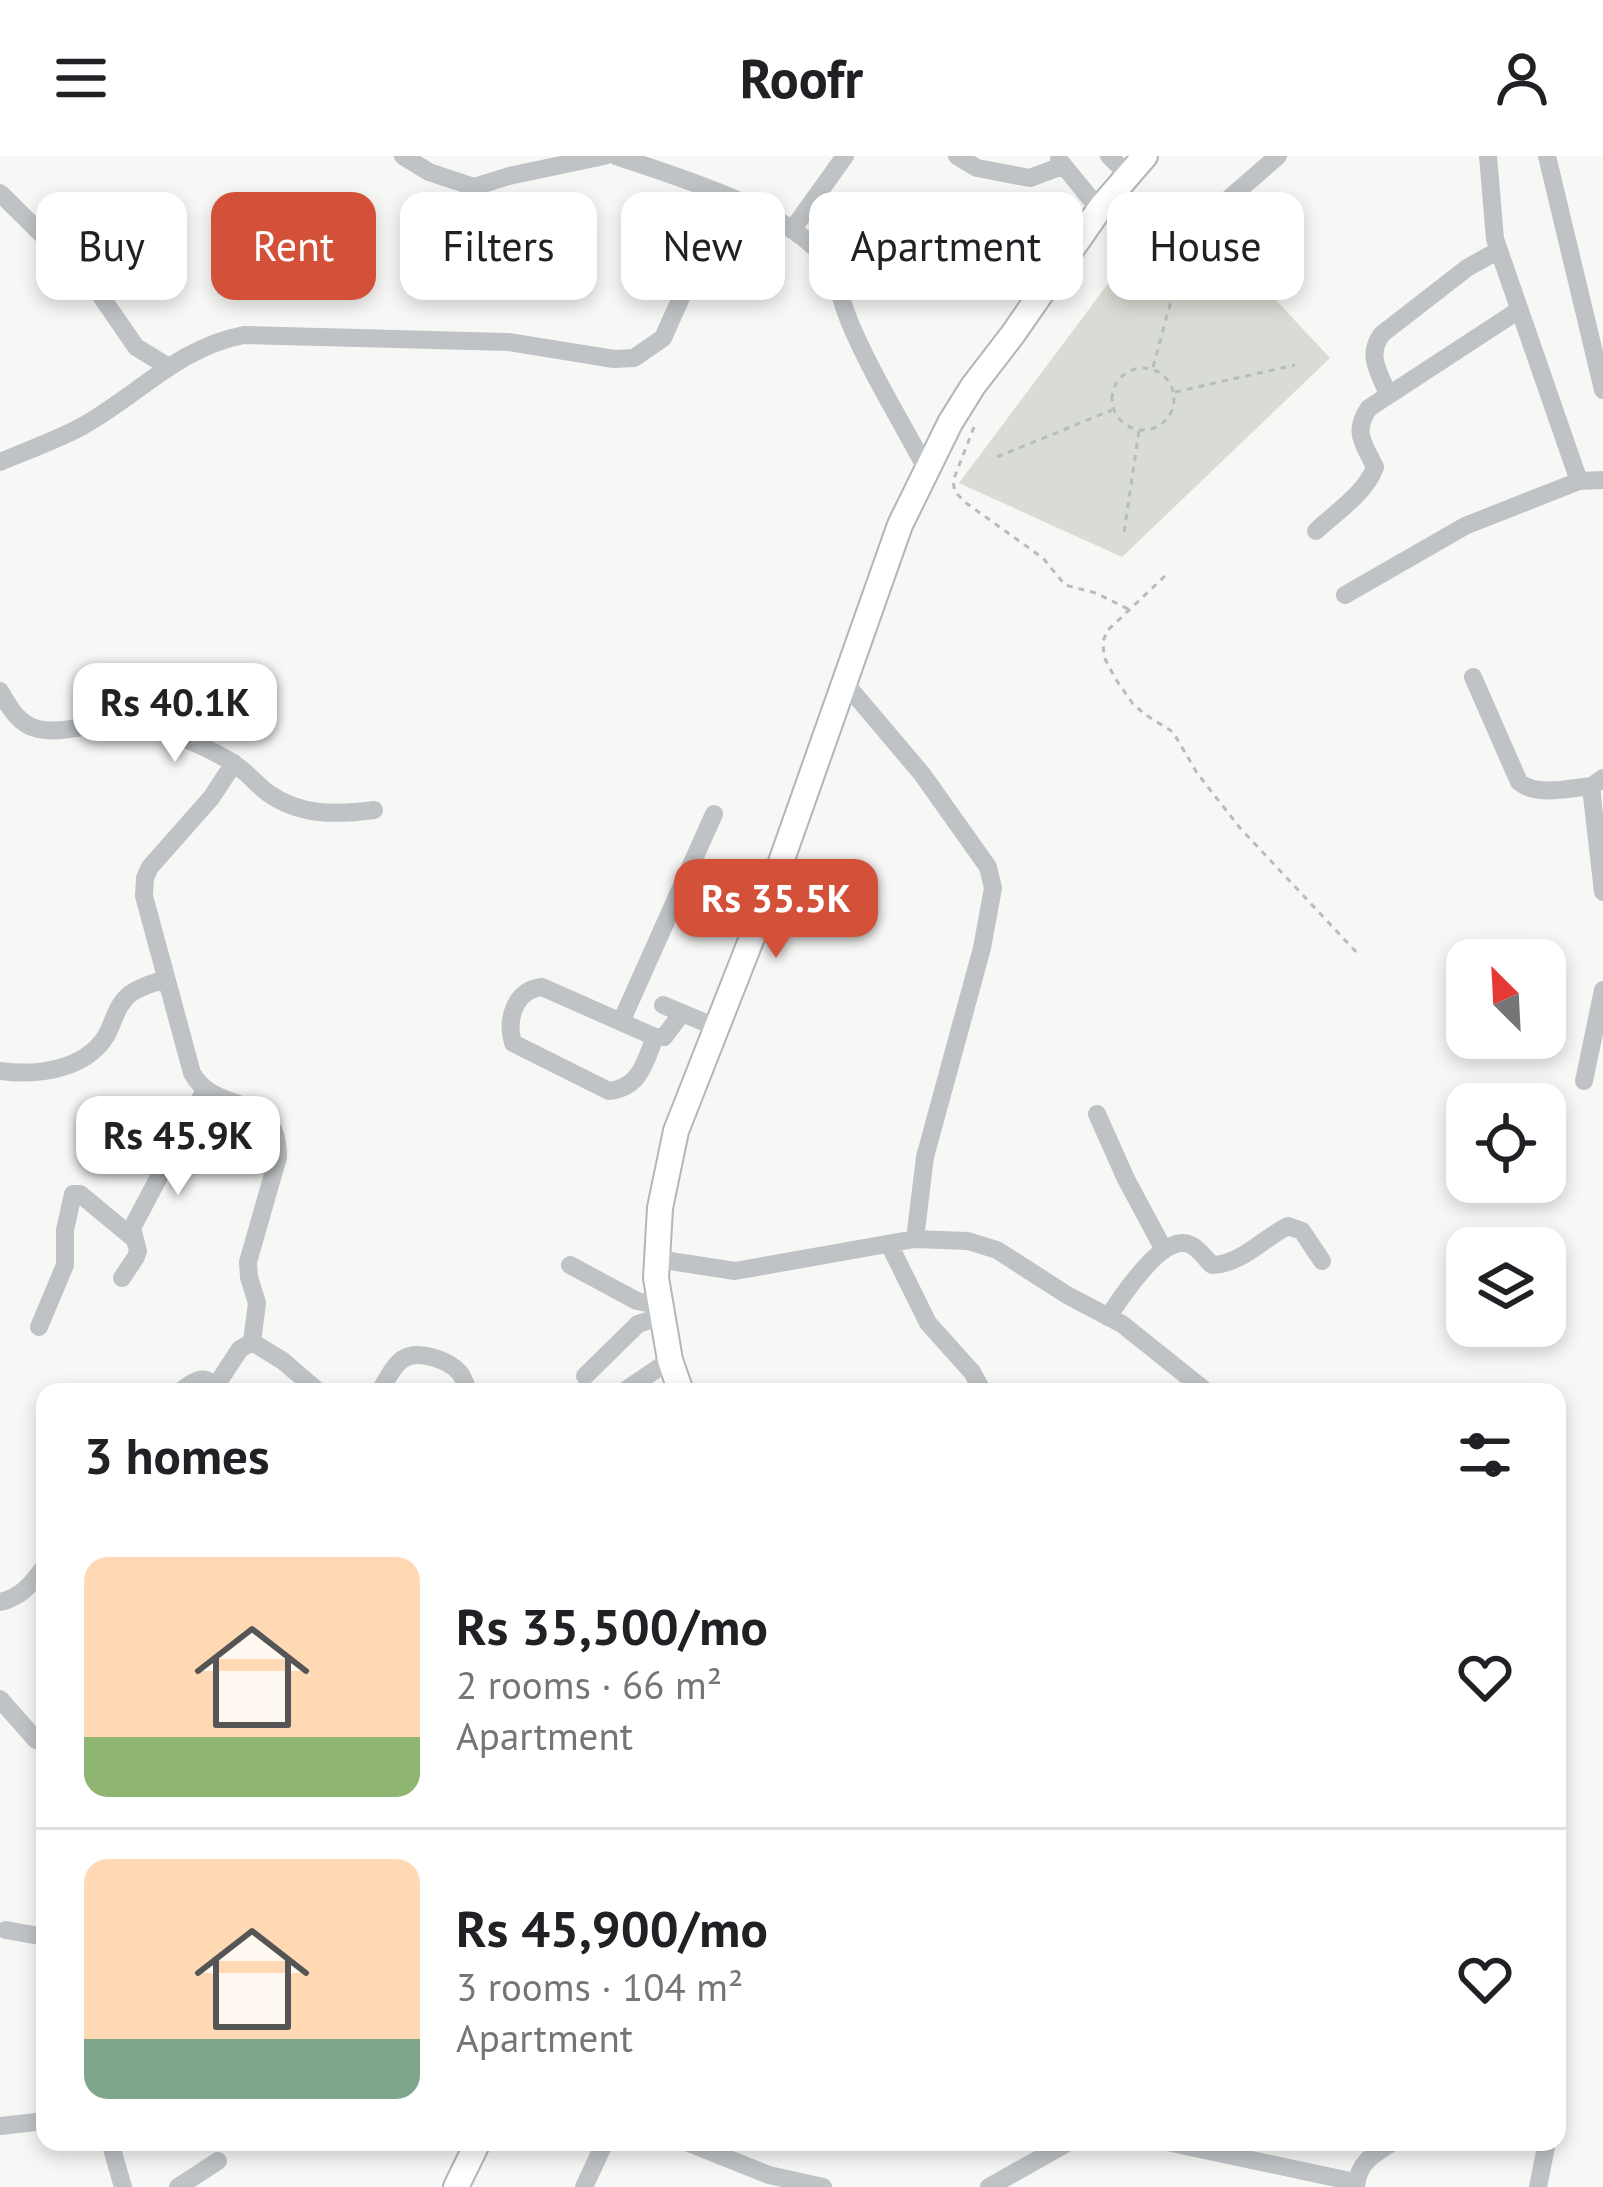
<!DOCTYPE html>
<html lang="en">
<head>
<meta charset="utf-8">
<style>
	body { margin:0; font-family:"PT Sans",sans-serif; background:#f2f2f2; color:#202124; height:100vh; display:flex; flex-direction:column; font-size:45px; white-space:nowrap }
	* { box-sizing:border-box; margin:0 }
	p { font-size:39px; color:#757577 }
	.icon { flex:none; width:66px; height:66px; fill:none; stroke:currentColor; stroke-width:2; stroke-linecap:round; stroke-linejoin:round }
	.map { position:relative; flex:1; overflow:hidden }
	.details { position:absolute; left:36px; top:1227px; width:1530px; height:768px; display:flex; flex-direction:column; background:#fff; border-radius:24px; box-shadow:0 6px 18px #0003 }
	.details>* { flex:none }
	.banner { position:absolute; left:36px; top:36px; width:1533px; height:108px; display:flex; gap:24px }
	.needle { width:78px; rotate:336deg }
	.controls { position:absolute; left:1446px; top:783px; display:grid; gap:24px }
	.controls a { display:grid; place-items:center; width:120px; height:120px; border-radius:24px; background:#fff; box-shadow:0 6px 18px #0003; font-size:60px }
	.price { position:absolute; translate:-50% -102px; padding:0 27px; border-radius:24px; background:#fff; color:#222; font-size:39px; line-height:78px; filter:drop-shadow(0 3px 6px #0008) }
	.price::after { content:''; position:absolute; left:50%; top:72px; width:36px; height:27px; margin-left:-18px; background:inherit; clip-path:polygon(0 0,100% 0,50% 100%) }
	.price.selected { background:#d35139; color:#fff }
	ul { padding:0; list-style:none }
	li { display:flex; align-items:center; gap:36px; height:300px; padding:0 48px }
	li+li { border-top:3px solid #e0e0e0 }
	li span { display:grid; place-items:center; flex:none; width:336px; height:240px; border-radius:24px; color:#555 }
	li>.icon { margin-inline-start:auto }
	span .icon { width:144px; height:144px; fill:#fffc; stroke-width:1 }
	li b { font-size:51px }
	h2 { display:flex; justify-content:space-between; align-items:center; height:144px; padding:0 48px; font-size:51px }
	.chip { padding:0 42px; border-radius:24px; background:#fff; box-shadow:0 6px 18px #0003; font-size:42px; line-height:108px }
	.chip.selected { background:#d35139; color:#fff }
	header { display:flex; justify-content:space-between; align-items:center; height:156px; padding:0 48px; background:#fff; font-size:54px; font-weight:700 }
	.map>svg:first-child { display:block }
	.green { fill:#d8dcd4 }
	.lines { fill:none; stroke-linecap:round; stroke-linejoin:round }
	.major-casing { stroke:#b0b6b9; stroke-width:28 }
	.path { stroke:#b9bcbe; stroke-width:3; stroke-dasharray:6 6; stroke-linecap:butt }
	.minor { stroke:#bfc3c6; stroke-width:18 }
	.major { stroke:#fff; stroke-width:24 }
</style>
</head>
<body>
<header><svg class="icon" aria-label="menu" viewBox="0 0 24 24"><path d="M4 6h16M4 12h16M4 18h16"/></svg>Roofr<svg class="icon" aria-label="person" viewBox="0 0 24 24"><circle cx="12" cy="8" r="4"/><path d="M4 21q1-7 8-7t8 7"/></svg></header>
<div class="map">
<svg width="1603" height="2031" viewBox="0 0 1603 2031">
	<rect width="100%" height="100%" fill="#f7f7f5"/>
	<path class="green" d="M 1176,37 L 1330,202 L 1122,401 L 959,327 Z"/>
	<g class="lines">
		<defs>
			<path id="major" d="M 681,1236 L 670,1204 L 656,1122 L 660,1052 L 676,975 L 775,723 L 900,369 L 950,267 L 973,230 L 1013,178 L 1101,51 L 1145,0
				M 456,2031 L 478,1986"/>
		</defs>
		<use href="#major" class="major-casing"/>
		<path class="path" d="M 1153,211 L 1191,71
			M1112 243a31 31 0 1 1 62 0a31 31 0 1 1-62 0Z
			M 1175,236 L 1295,209
			M 974,271 L 953,325 L 955,336 L 966,347 L 1043,402 L 1065,429 L 1096,437 L 1130,454
			M 997,301 L 1112,254
			M 1124,376 L 1139,275
			M 1165,420 L 1108,474 L 1103,485 L 1104,501 L 1115,522 L 1133,548 L 1146,559 L 1173,576 L 1197,617 L 1240,672 L 1359,799"/>
		<path class="minor" d="M 403,0 L 429,16 L 474,31 L 509,20 L 604,0
			M 616,0 C 675,20 772,49 815,92 C 836,112 839,141 850,167 C 871,217 901,265 927,314
			M 957,0 L 977,12 L 1030,22 L 1062,10
			M 1109,0 L 1128,19
			M 1488,0 L 1495,83 L 1579,325
			M 1547,0 L 1603,234
			M 1059,4 L 1099,53
			M 0,37 L 94,130 L 136,191 L 167,210
			M 1217,53 L 1278,0
			M 792,74 L 845,0
			M 1388,238 C 1379,216 1366,199 1382,178 L 1467,112 L 1499,94
			M 0,306 C 26,295 54,285 79,272 C 137,241 176,192 244,179 L 508,186 L 614,203 L 634,202 L 663,182 L 726,41
			M 1316,375 C 1336,356 1366,337 1375,311 C 1364,288 1352,276 1369,252 L 1519,154
			M 1345,439 L 1465,370 L 1579,325 L 1603,324
			M 1473,521 L 1519,626 C 1538,641 1569,632 1592,630
			M 845,527 L 922,618 L 988,711 L 993,732 L 982,792 L 925,1001 L 915,1083
			M 0,535 C 9,551 19,569 38,573 C 62,578 88,568 111,567 C 127,566 142,569 157,573 C 182,581 211,593 233,607 C 246,615 256,628 268,637 C 300,660 337,659 374,654
			M 234,607 L 211,642 L 150,711 L 145,722 L 144,740 L 192,917 C 214,959 279,935 278,1001 L 248,1106 L 249,1121 L 257,1147 L 252,1186
			M 1603,622 L 1592,630 L 1592,640 L 1603,736
			M 663,849 L 718,872
			M 621,866 L 714,658
			M 655,881 C 645,906 640,932 609,935 L 513,887 C 506,863 515,834 542,831 L 655,881 L 664,881 L 682,857
			M 0,915 C 37,920 85,914 106,880 C 114,866 116,849 130,838 C 141,830 154,827 166,823
			M 1584,925 L 1603,834
			M 1097,958 L 1126,1023 L 1164,1094
			M 889,1088 L 928,1167 L 972,1216 L 983,1236
			M 657,1103 L 735,1115 L 915,1083 L 968,1085 L 997,1094 L 1067,1139 L 1122,1168 L 1207,1236
			M 570,1109 L 637,1145 L 661,1150
			M 122,1122 L 136,1101 L 138,1095 L 132,1072 L 205,934
			M 1108,1161 C 1121,1142 1163,1075 1191,1089 C 1198,1092 1206,1103 1212,1109 C 1242,1108 1262,1083 1288,1070 L 1302,1075 L 1322,1105
			M 39,1171 L 65,1109 L 65,1074 L 73,1038 L 80,1038 L 132,1081
			M 585,1220 L 638,1168 L 662,1160
			M 215,1231 L 240,1193 L 252,1186 L 283,1205 L 319,1236
			M 179,1236 C 197,1224 205,1215 219,1236
			M 379,1236 C 386,1226 393,1209 403,1203 C 418,1193 449,1204 460,1217 C 464,1223 466,1230 469,1236
			M 623,1236 L 670,1204
			M 0,1446 C 22,1441 32,1427 45,1410
			M 0,1543 L 36,1584
			M 6,1774 L 45,1781
			M 0,1970 L 45,1965
			M 110,1986 L 123,2031
			M 686,1986 L 769,2019 L 823,2031
			M 1167,1986 L 1355,2026
			M 178,2031 L 218,2005
			M 584,2031 L 605,1986
			M 989,2031 L 1069,1986
			M 1356,2031 C 1358,2007 1373,1998 1393,1986
			M 1538,2031 L 1547,1986"/>
		<use href="#major" class="major"/>
	</g>
</svg>
<div class="controls">
<a><svg class="needle" viewBox="-14 -14 28 28"><path d="M0-13l5 13h-10z" fill="#e53935"/><path d="M0 13l5-13h-10z" fill="#757577"/></svg></a>
<a><svg class="icon" aria-label="locate" viewBox="0 0 24 24"><circle cx="12" cy="12" r="6"/><path d="M12 2v4M12 18v4M2 12h4M18 12h4"/></svg></a>
<a><svg class="icon" aria-label="layers" viewBox="0 0 24 24"><path d="M12 4l9 5-9 5-9-5zM3 14l9 5 9-5"/></svg></a>
</div>
<b class="price" style="left:175px;top:609px">Rs 40.1K</b>
<b class="price selected" style="left:776px;top:805px">Rs 35.5K</b>
<b class="price" style="left:178px;top:1042px">Rs 45.9K</b>
<div class="banner">
<a class="chip">Buy</a>
<a class="chip selected">Rent</a>
<a class="chip">Filters</a>
<a class="chip">New</a>
<a class="chip">Apartment</a>
<a class="chip">House</a>
</div>
<section class="details">
<h2>3 homes<svg class="icon" aria-label="filters" viewBox="0 0 24 24"><path d="M4 7h16M4 17h16"/><circle cx="9" cy="7" r="2"/><circle cx="15" cy="17" r="2"/></svg></h2>
<ul>
<li><span style="background:linear-gradient(#ffd9b3 75%,#8fb573 0)"><svg class="icon" aria-label="home" viewBox="0 0 24 24"><path d="M3 11l9-7 9 7M6 9v11h12V9"/></svg></span><div><b>Rs 35,500/mo</b><p>2 rooms · 66 m²</p><p>Apartment</p></div><svg class="icon" aria-label="heart" viewBox="0 0 24 24"><path d="M12 20l-8-8c-3-5 5-10 8-4 3-6 11-1 8 4z"/></svg></li>
<li><span style="background:linear-gradient(#ffd9b3 75%,#7fa58c 0)"><svg class="icon" aria-label="home" viewBox="0 0 24 24"><path d="M3 11l9-7 9 7M6 9v11h12V9"/></svg></span><div><b>Rs 45,900/mo</b><p>3 rooms · 104 m²</p><p>Apartment</p></div><svg class="icon" aria-label="heart" viewBox="0 0 24 24"><path d="M12 20l-8-8c-3-5 5-10 8-4 3-6 11-1 8 4z"/></svg></li>
</ul>
</section>
</div>
</body>
</html>
